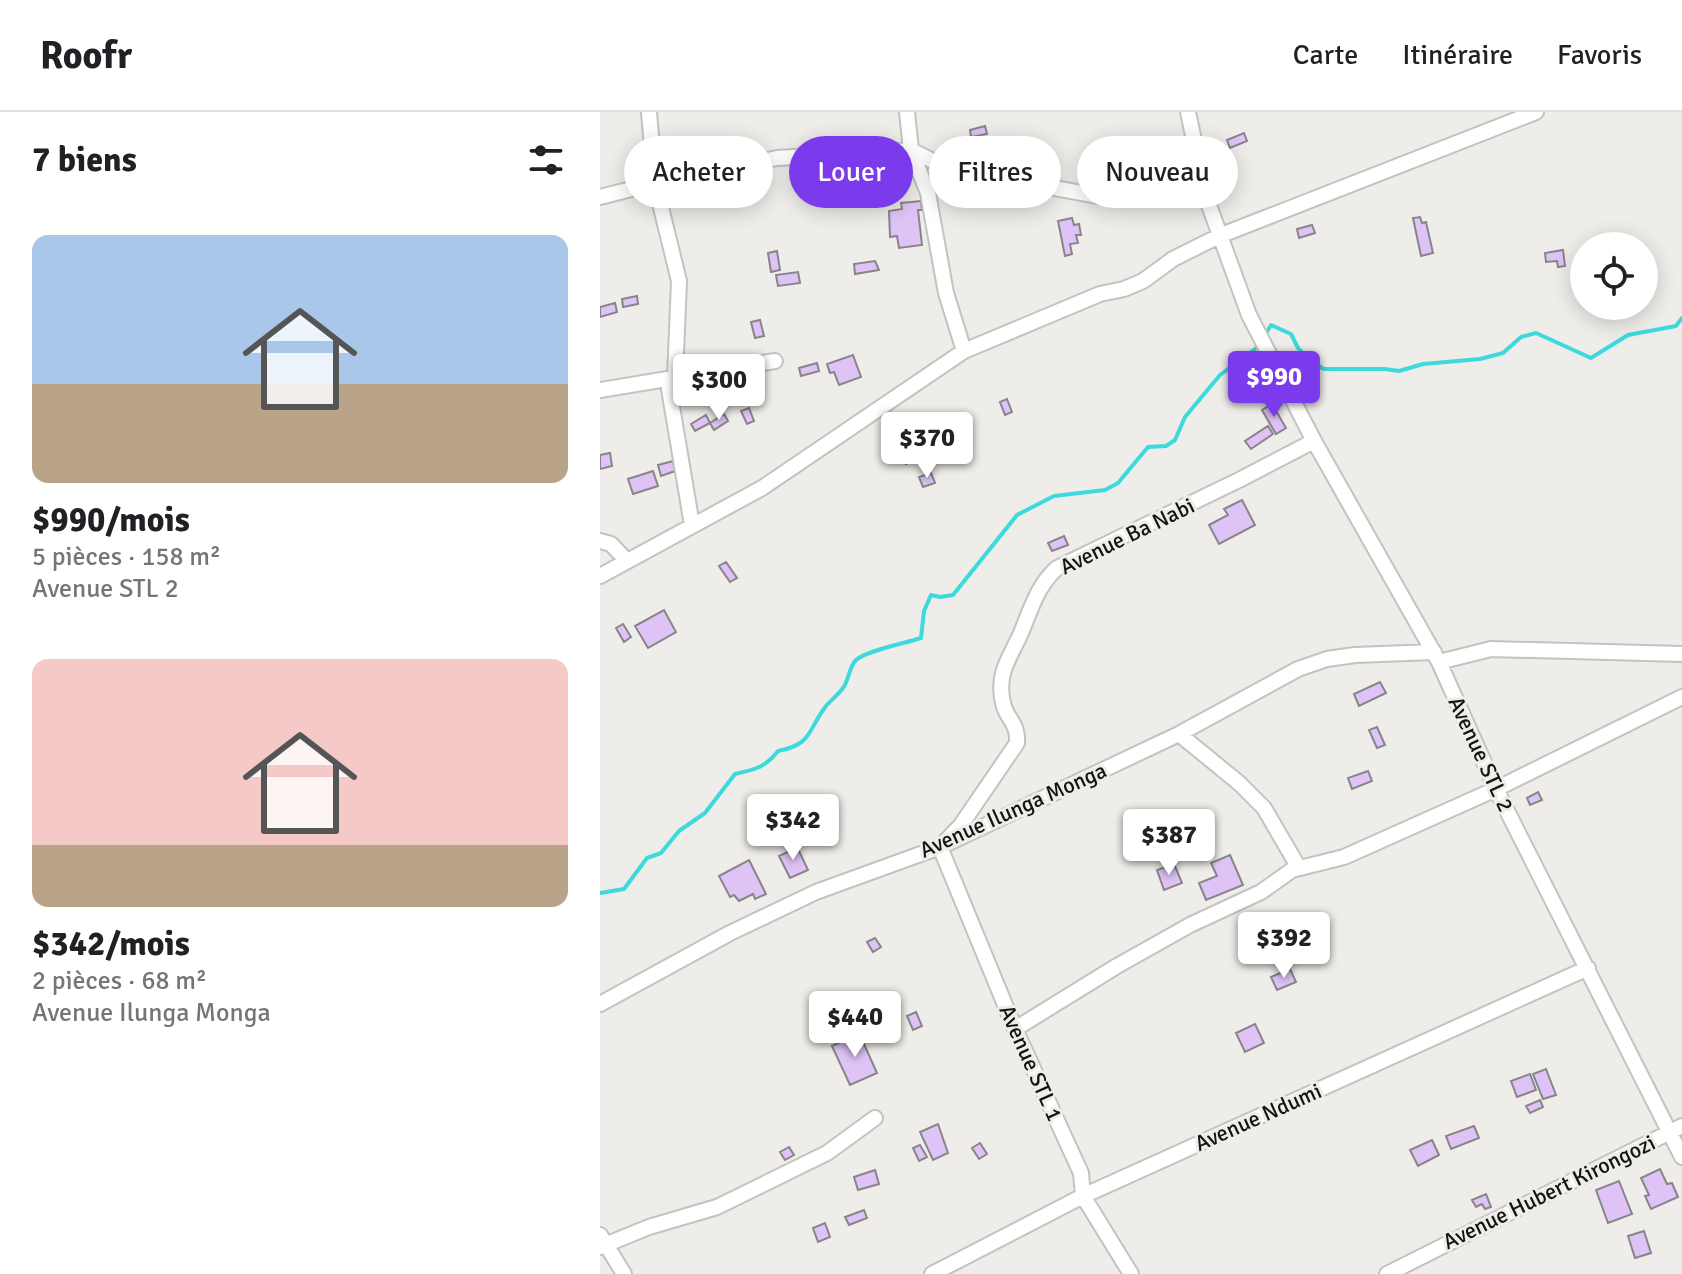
<!DOCTYPE html>
<html lang="fr">
<head>
<meta charset="utf-8">
<style>
	body { margin:0; font-family:Signika,sans-serif; background:#f6f6f6; color:#202124; height:100vh; display:flex; flex-direction:column; font-size:30px; white-space:nowrap }
	* { box-sizing:border-box; margin:0 }
	p { font-size:26px; color:#757577 }
	.icon { flex:none; width:44px; height:44px; fill:none; stroke:currentColor; stroke-width:2; stroke-linecap:round; stroke-linejoin:round }
	.map { position:relative; flex:1; overflow:hidden }
	.panel { display:flex; flex-direction:column; background:#fff; width:600px }
	.panel>* { flex:none }
	.top-card { position:absolute; left:24px; top:24px; width:760px; height:72px; display:flex; gap:16px }
	.controls { position:absolute; left:970px; top:120px; display:grid; gap:16px }
	.controls a { display:grid; place-items:center; width:88px; height:88px; border-radius:50%; background:#fff; box-shadow:0 4px 20px #0003; font-size:40px }
	.price { position:absolute; translate:-50% -68px; padding:0 18px; border-radius:8px; background:#fff; color:#222; font-size:26px; line-height:52px; filter:drop-shadow(0 2px 4px #0008) }
	.price::after { content:''; position:absolute; left:50%; top:48px; width:24px; height:18px; margin-left:-12px; background:inherit; clip-path:polygon(0 0,100% 0,50% 100%) }
	.price.current { background:#7c3aed; color:#fff }
	ul { padding:0; list-style:none }
	li { display:grid; align-content:center; gap:16px; height:424px; padding:0 32px }
	li span { display:grid; place-items:center; height:248px; border-radius:16px; color:#555 }
	li>.icon { margin-inline-start:auto }
	span .icon { width:144px; height:144px; fill:#fffc; stroke-width:1 }
	li b { font-size:34px }
	h2 { display:flex; justify-content:space-between; align-items:center; height:96px; padding:0 32px; font-size:34px }
	.pill { padding:0 28px; border-radius:36px; background:#fff; box-shadow:0 4px 20px #0003; font-size:28px; line-height:72px }
	.pill.current { background:#7c3aed; color:#fff }
	header { display:flex; align-items:center; gap:48px; box-sizing:border-box; height:112px; padding:0 40px; background:#fff; border-bottom:2px solid #e0e0e0 }
	header strong { font-size:38px }
	nav { display:flex; gap:44px; margin-inline-start:auto; font-size:28px }
	main { display:flex; flex:1; min-height:0 }
	.map>svg:first-child { display:block }
	.lines { fill:none; stroke-linecap:round; stroke-linejoin:round }
	.stream { stroke:#3dd9dd; stroke-width:4 }
	.building { fill:#dfc3f6; stroke:#878589; stroke-width:2 }
	.street-casing { stroke:#c4c3bf; stroke-width:18 }
	.street { stroke:#fff; stroke-width:14 }
	.labels { text-anchor:middle; dominant-baseline:central; stroke-width:6; stroke-linejoin:round; paint-order:stroke }
	.street-label { font-size:22px; fill:#141312; stroke:#eeede9 }
</style>
</head>
<body>
<header>
<strong>Roofr</strong>
<nav><a>Carte</a><a>Itinéraire</a><a>Favoris</a></nav>
</header>
<main>
<section class="panel">
<h2>7 biens<svg class="icon" aria-label="filters" viewBox="0 0 24 24"><path d="M4 7h16M4 17h16"/><circle cx="9" cy="7" r="2"/><circle cx="15" cy="17" r="2"/></svg></h2>
<ul>
<li><span style="background:linear-gradient(#a9c7e8 60%,#b9a48a 0)"><svg class="icon" aria-label="home" viewBox="0 0 24 24"><path d="M3 11l9-7 9 7M6 9v11h12V9"/></svg></span><div><b>$990/mois</b><p>5 pièces · 158 m²</p><p>Avenue STL 2</p></div></li>
<li><span style="background:linear-gradient(#f6c9c9 75%,#b9a48a 0)"><svg class="icon" aria-label="home" viewBox="0 0 24 24"><path d="M3 11l9-7 9 7M6 9v11h12V9"/></svg></span><div><b>$342/mois</b><p>2 pièces · 68 m²</p><p>Avenue Ilunga Monga</p></div></li>
</ul>
</section>
<div class="map">
<svg width="1082" height="1162" viewBox="0 0 1082 1162">
	<rect width="100%" height="100%" fill="#eeede9"/>
	<g class="lines">
		<path class="stream" d="M 665,223 L 671,213 L 691,222 L 698,236 L 710,249 L 724,257 L 785,257 L 799,259 L 823,252 L 880,247 L 903,241 L 921,225 L 936,221 L 991,246 L 1028,223 L 1076,214 L 1082,206
			M 0,781 L 24,777 L 47,746 L 61,741 L 79,719 L 105,701 L 135,662 C 154,658 166,655 178,639 C 213,632 207,619 226,594 C 231,588 238,583 243,576 C 249,568 249,555 256,548 C 265,539 306,531 321,526 L 324,499 L 331,483 L 340,485 L 353,483 L 417,403 L 454,384 L 505,378 L 518,371 L 548,335 L 566,334 L 575,328 L 585,305 L 620,263 L 659,234"/>
	</g>
	<path class="building" d="M 385,14 L 387,22 L 371,25 L 370,18 Z
		M 644,21 L 647,29 L 630,36 L 627,28 Z
		M 321,89 L 322,98 L 318,98 L 322,133 L 299,136 L 297,124 L 290,125 L 289,99 L 302,97 L 301,91 Z
		M 820,105 L 822,111 L 826,110 L 833,141 L 821,144 L 813,106 Z
		M 472,106 L 474,113 L 479,112 L 481,123 L 476,123 L 478,131 L 470,132 L 472,142 L 465,144 L 458,109 Z
		M 712,113 L 715,121 L 699,126 L 697,117 Z
		M 963,138 L 965,154 L 958,155 L 957,149 L 946,150 L 945,141 Z
		M 177,139 L 180,158 L 171,160 L 168,141 Z
		M 275,149 L 279,158 L 255,162 L 254,152 Z
		M 198,160 L 200,171 L 178,174 L 176,163 Z
		M 37,184 L 38,192 L 23,195 L 22,187 Z
		M 15,191 L 17,200 L 0,205 L 0,195 Z
		M 160,208 L 164,224 L 155,226 L 151,210 Z
		M 253,243 L 261,265 L 239,273 L 234,260 L 230,261 L 227,252 Z
		M 217,251 L 219,259 L 201,264 L 199,256 Z
		M 407,287 L 412,300 L 405,303 L 400,290 Z
		M 672,292 L 686,316 L 676,322 L 662,298 Z
		M 149,296 L 154,309 L 147,312 L 141,299 Z
		M 124,302 L 128,309 L 114,318 L 110,311 Z
		M 106,303 L 110,311 L 95,319 L 91,312 Z
		M 668,314 L 673,322 L 651,337 L 645,329 Z
		M 308,336 L 310,342 L 325,336 L 328,343 L 306,352 L 301,339 Z
		M 10,341 L 12,354 L 0,357 L 0,343 Z
		M 73,349 L 75,359 L 61,364 L 58,353 Z
		M 53,359 L 58,374 L 33,382 L 28,367 Z
		M 331,361 L 335,371 L 323,375 L 319,365 Z
		M 642,388 L 655,413 L 619,432 L 609,413 L 628,403 L 624,397 Z
		M 464,424 L 468,433 L 452,439 L 448,431 Z
		M 126,450 L 137,466 L 130,470 L 119,454 Z
		M 64,498 L 76,520 L 48,536 L 35,514 Z
		M 23,512 L 31,525 L 24,530 L 16,516 Z
		M 780,570 L 786,581 L 759,594 L 754,582 Z
		M 777,615 L 785,633 L 777,636 L 769,618 Z
		M 768,659 L 772,669 L 752,677 L 748,666 Z
		M 938,680 L 942,688 L 930,693 L 927,686 Z
		M 192,733 L 196,740 L 199,739 L 208,758 L 190,766 L 179,744 L 188,740 L 186,736 Z
		M 630,743 L 643,773 L 606,788 L 599,771 L 617,764 L 611,751 Z
		M 149,748 L 166,782 L 155,787 L 153,782 L 139,789 L 134,783 L 130,785 L 119,764 Z
		M 574,752 L 582,771 L 564,778 L 557,758 Z
		M 275,826 L 281,835 L 273,840 L 267,830 Z
		M 690,857 L 696,870 L 677,878 L 671,865 Z
		M 316,900 L 322,914 L 313,918 L 307,904 Z
		M 655,912 L 664,931 L 645,940 L 636,921 Z
		M 259,921 L 277,961 L 250,973 L 232,934 Z
		M 946,957 L 956,983 L 943,987 L 933,962 Z
		M 930,962 L 936,978 L 917,985 L 911,969 Z
		M 940,988 L 943,995 L 930,1001 L 926,994 Z
		M 338,1012 L 348,1041 L 333,1048 L 320,1020 Z
		M 874,1014 L 879,1026 L 851,1037 L 846,1024 Z
		M 832,1028 L 839,1043 L 818,1054 L 810,1038 Z
		M 380,1031 L 387,1042 L 379,1047 L 372,1036 Z
		M 320,1033 L 327,1045 L 319,1049 L 313,1036 Z
		M 189,1035 L 194,1043 L 185,1048 L 180,1040 Z
		M 1060,1057 L 1067,1072 L 1072,1071 L 1078,1085 L 1051,1097 L 1045,1084 L 1049,1083 L 1041,1066 Z
		M 275,1058 L 279,1072 L 258,1078 L 254,1065 Z
		M 1019,1069 L 1032,1102 L 1008,1111 L 996,1078 Z
		M 886,1082 L 891,1095 L 885,1097 L 882,1092 L 876,1095 L 872,1088 Z
		M 264,1098 L 267,1106 L 249,1113 L 245,1105 Z
		M 225,1111 L 230,1125 L 218,1130 L 213,1116 Z
		M 1044,1119 L 1051,1141 L 1035,1146 L 1028,1124 Z"/>
	<g class="lines">
		<defs>
			<path id="street" d="M 49,0 L 55,71 L 79,169 L 75,266 L 69,277 L 92,413
				M 307,0 L 311,38 L 328,81 L 346,181 L 364,239
				M 588,0 L 606,85 L 649,203 L 714,329 L 839,550 L 896,677 L 1082,1045
				M 0,85 L 55,71 L 177,46 L 311,38 L 347,56 L 514,87 L 591,82 L 606,85
				M 0,278 L 175,249
				M 0,429 L 11,432 L 27,449
				M 0,464 L 162,376 L 364,239 L 500,182 L 524,177 L 543,169 L 573,147 L 619,124 L 936,0
				M 839,550 L 891,537 L 1082,542
				M 579,622 L 639,671 L 664,696 L 699,756
				M 0,892 L 130,821 L 216,780 L 340,735 L 579,622 L 698,557 L 727,547 L 755,543 L 834,540
				M 415,917 L 517,854 L 590,813 L 661,780 L 692,758 L 744,745 L 896,677 L 1082,585
				M 0,1123 L 24,1162
				M 0,1135 L 49,1115 L 117,1095 L 227,1041 L 275,1006
				M 332,1162 L 483,1084 L 988,856
				M 531,1162 L 483,1084 L 481,1061 L 415,917 L 340,735 L 361,713 L 417,631 C 418,609 407,609 403,591 C 396,561 410,546 421,521 C 431,497 437,474 457,456 L 639,368 L 714,329
				M 787,1162 L 1082,1014"/>
		</defs>
		<use href="#street" class="street-casing"/>
		<use href="#street" class="street"/>
	</g>
	<g class="labels">
		<g class="street-label">
			<text transform="translate(527 424) rotate(-26)">Avenue Ba Nabi</text>
			<text transform="translate(881 642) rotate(65)">Avenue STL 2</text>
			<text transform="translate(413 698) rotate(-24)">Avenue Ilunga Monga</text>
			<text transform="translate(431 951) rotate(66)">Avenue STL 1</text>
			<text transform="translate(658 1005) rotate(-24)">Avenue Ndumi</text>
			<text transform="translate(949 1080) rotate(-26)">Avenue Hubert Kirongozi</text>
		</g>
	</g>
</svg>
<div class="controls">
<a><svg class="icon" aria-label="locate" viewBox="0 0 24 24"><circle cx="12" cy="12" r="6"/><path d="M12 2v4M12 18v4M2 12h4M18 12h4"/></svg></a>
</div>
<b class="price current" style="left:674px;top:307px">$990</b>
<b class="price" style="left:119px;top:310px">$300</b>
<b class="price" style="left:327px;top:368px">$370</b>
<b class="price" style="left:193px;top:750px">$342</b>
<b class="price" style="left:569px;top:765px">$387</b>
<b class="price" style="left:684px;top:868px">$392</b>
<b class="price" style="left:255px;top:947px">$440</b>
<div class="top-card">
<a class="pill">Acheter</a>
<a class="pill current">Louer</a>
<a class="pill">Filtres</a>
<a class="pill">Nouveau</a>
</div>
</div>
</main>
</body>
</html>
